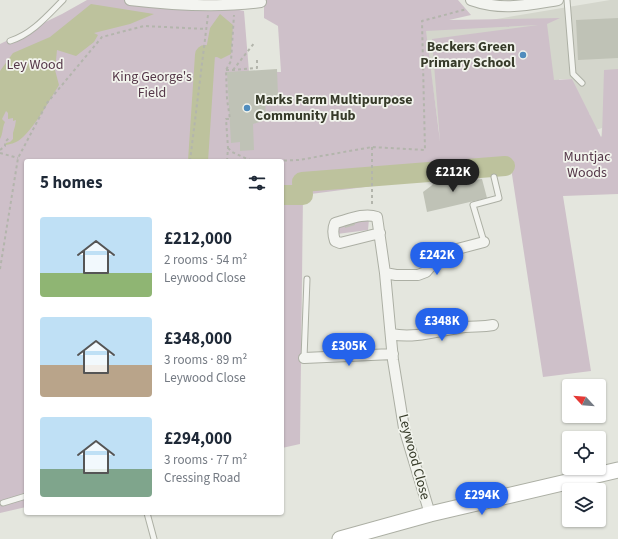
<!DOCTYPE html>
<html lang="en">
<head>
<meta charset="utf-8">
<style>
	body { margin:0; font-family:"Source Sans 3",sans-serif; background:#f2f2f3; color:#1f2937; height:100vh; display:flex; flex-direction:column; font-size:15px; white-space:nowrap }
	* { box-sizing:border-box; margin:0 }
	p { font-size:13px; color:#747a83 }
	.icon { flex:none; width:22px; height:22px; fill:none; stroke:currentColor; stroke-width:2; stroke-linecap:round; stroke-linejoin:round }
	.map { position:relative; flex:1; overflow:hidden }
	.sheet { position:absolute; left:24px; top:159px; width:260px; height:356px; display:flex; flex-direction:column; background:#fff; border-radius:4px; box-shadow:0 1px 3px #0004 }
	.sheet>* { flex:none }
	.needle { width:26px; rotate:296deg }
	.fabs { position:absolute; left:562px; top:379px; display:grid; gap:8px }
	.fabs a { display:grid; place-items:center; width:44px; height:44px; border-radius:4px; background:#fff; box-shadow:0 1px 3px #0004; font-size:20px }
	.price { position:absolute; translate:-50% -34px; padding:0 9px; border-radius:14px; background:#2563eb; color:#fff; font-size:13px; line-height:26px; filter:drop-shadow(0 1px 2px #0008) }
	.price::after { content:''; position:absolute; left:50%; top:24px; width:12px; height:9px; margin-left:-6px; background:inherit; clip-path:polygon(0 0,100% 0,50% 100%) }
	.price.current { background:#222; color:#fff }
	ul { padding:0; list-style:none }
	li { display:flex; align-items:center; gap:12px; height:100px; padding:0 16px }
	li span { display:grid; place-items:center; flex:none; width:112px; height:80px; border-radius:4px; color:#555 }
	li>.icon { margin-inline-start:auto }
	span .icon { width:48px; height:48px; fill:#fffc; stroke-width:1 }
	li b { font-size:17px }
	h2 { display:flex; justify-content:space-between; align-items:center; height:48px; padding:0 16px; font-size:17px }
	.map>svg:first-child { display:block }
	.built { fill:#d4d6cc }
	.green { fill:#cec0c9; fill-rule:evenodd }
	.water { fill:#bdc29d }
	.lines { fill:none; stroke-linecap:round; stroke-linejoin:round }
	.river { stroke:#bdc29d; stroke-width:20 }
	.building { fill:#bfc2b6 }
	.lane-casing { stroke:#acafa4; stroke-width:7 }
	.street-casing { stroke:#acafa4; stroke-width:12 }
	.secondary-casing { stroke:#acafa4; stroke-width:17 }
	.path { stroke:#b3b5ac; stroke-width:2; stroke-dasharray:3 3; stroke-linecap:butt }
	.lane { stroke:#f3f4f0; stroke-width:5 }
	.street { stroke:#f3f4f0; stroke-width:10 }
	.secondary { stroke:#fff; stroke-width:15 }
	.poi-dot { fill:#508cbd; stroke:#f2f4ed; stroke-width:1.5 }
	.labels { text-anchor:middle; dominant-baseline:central; stroke-width:3.5; stroke-linejoin:round; paint-order:stroke }
	.poi-label { font-size:14px; font-weight:bold; fill:#363a29; stroke:#f2f4ed; text-anchor:end }
	.park-label { font-size:14px; fill:#553849; stroke:#f2f4ed }
	.street-label { font-size:14px; fill:#363a29; stroke:#f2f4ed }
</style>
</head>
<body>
<div class="map">
<svg width="618" height="539" viewBox="0 0 618 539">
	<rect width="100%" height="100%" fill="#e4e6de"/>
	<path class="built" d="M 610,0 L 618,0 L 618,137 L 601,139 L 602,128 L 589,132 L 590,114 L 579,111 L 572,79 L 559,79 L 562,145 L 442,153 L 425,31 Z"/>
	<path class="green" d="M 87,0 L 235,0 L 234,9 L 244,11 L 249,72 L 281,72 L 278,26 L 264,18 L 264,0 L 458,0 L 471,15 L 449,20 L 560,18 L 547,24 L 554,80 L 572,79 L 601,137 L 602,136 L 604,70 L 618,69 L 618,194 L 563,196 L 591,371 L 543,377 L 511,168 L 303,195 L 300,444 L 282,448 L 282,196 L 292,195 L 282,195 L 282,161 L 26,161 L 26,507 L 0,513 L 0,44 L 62,14 ZM 538,25 L 432,39 L 440,141 L 426,31 Z
		M 369,219 L 368,230 L 337,234 L 337,227 Z"/>
	<path class="water" d="M 91,4 L 154,14 L 130,24 L 94,33 L 98,35 L 94,42 L 76,56 L 57,50 L 55,70 L 59,85 C 49,101 33,131 18,141 C 15,143 10,144 6,145 L 6,143 L 10,142 L 13,139 L 13,133 L 15,126 L 16,120 L 13,121 L 13,118 L 8,119 L 8,113 L 6,111 L 2,119 L 5,122 C 2,128 3,134 0,139 L 0,71 L 13,53 L 50,37 Z
		M 220,14 L 233,25 L 231,54 L 221,59 L 217,57 L 208,58 L 207,55 L 205,55 L 210,28 Z"/>
	<g class="lines">
		<path class="river" d="M 198,161 L 205,55
			M 282,195 L 303,195 L 302,182 L 505,166"/>
	</g>
	<path class="building" d="M 618,18 L 618,58 L 578,60 L 576,20 Z
		M 277,69 L 278,96 L 265,96 L 266,120 L 253,124 L 254,150 L 240,151 L 240,142 L 231,143 L 227,72 Z
		M 447,176 L 449,183 L 482,179 L 487,198 L 427,212 L 423,192 L 431,186 L 440,177 Z
		M 354,221 L 355,225 L 345,228 L 344,223 Z"/>
	<g class="lines">
		<defs>
			<path id="lane" d="M 567,0 L 573,74 L 582,83
				M 10,41 C 32,34 47,16 63,0
				M 484,242 L 473,205 L 499,198 L 494,177
				M 304,358 L 307,279
				M 3,503 L 26,496
				M 147,513 L 154,539"/>
			<path id="street" d="M 130,0 C 173,5 218,8 261,2
				M 471,0 C 502,11 527,5 558,0
				M 380,233 L 340,243 L 335,241 C 333,235 332,230 335,223 C 347,220 364,212 377,217 L 385,273 L 393,360 L 404,428 L 430,514
				M 385,273 L 396,275 L 418,275 L 426,272 L 442,253 L 484,242
				M 391,334 C 416,339 440,330 465,327 C 475,326 483,327 493,325
				M 304,358 L 393,354"/>
			<path id="secondary" d="M 340,539 L 430,514 L 618,470"/>
		</defs>
		<use href="#lane" class="lane-casing"/>
		<use href="#street" class="street-casing"/>
		<use href="#secondary" class="secondary-casing"/>
		<path class="path" d="M 226,70 L 233,70 L 257,68 L 257,59
			M 233,70 L 255,42
			M 372,147 L 372,206
			M 228,148 L 232,152 L 252,161
			M 0,150 L 5,146 L 5,142 L 9,138
			M 0,153 L 18,158
			M 190,161 L 208,15
			M 227,161 L 228,148 L 226,119 L 230,119 L 227,99 L 226,70 L 231,61 L 234,15
			M 272,161 L 299,160 L 372,147 L 425,150 L 422,21 L 467,9
			M 0,269 L 18,158 L 47,103 L 102,37 L 144,26 L 206,29"/>
		<use href="#lane" class="lane"/>
		<use href="#street" class="street"/>
		<use href="#secondary" class="secondary"/>
	</g>
	<g class="poi-dot">
		<circle cx="523" cy="55" r="4"/>
		<circle cx="247" cy="108" r="4"/>
	</g>
	<g class="labels">
		<g class="poi-label">
			<text x="515" y="47">Beckers Green<tspan x="515" dy="16">Primary School</tspan></text>
			<text x="255" y="100" text-anchor="start">Marks Farm Multipurpose<tspan x="255" dy="16">Community Hub</tspan></text>
		</g>
		<g class="park-label">
			<text x="35" y="65">Ley Wood</text>
			<text x="152" y="77">King George's<tspan x="152" dy="16">Field</tspan></text>
			<text x="587" y="157">Muntjac<tspan x="587" dy="16">Woods</tspan></text>
		</g>
		<g class="street-label">
			<text transform="translate(414 457) rotate(75)">Leywood Close</text>
		</g>
	</g>
</svg>
<div class="fabs">
<a><svg class="needle" viewBox="-14 -14 28 28"><path d="M0-13l5 13h-10z" fill="#e53935"/><path d="M0 13l5-13h-10z" fill="#747a83"/></svg></a>
<a><svg class="icon" aria-label="locate" viewBox="0 0 24 24"><circle cx="12" cy="12" r="6"/><path d="M12 2v4M12 18v4M2 12h4M18 12h4"/></svg></a>
<a><svg class="icon" aria-label="layers" viewBox="0 0 24 24"><path d="M12 4l9 5-9 5-9-5zM3 14l9 5 9-5"/></svg></a>
</div>
<b class="price current" style="left:453px;top:193px">£212K</b>
<b class="price" style="left:437px;top:276px">£242K</b>
<b class="price" style="left:442px;top:342px">£348K</b>
<b class="price" style="left:349px;top:367px">£305K</b>
<b class="price" style="left:482px;top:516px">£294K</b>
<section class="sheet">
<h2>5 homes<svg class="icon" aria-label="filters" viewBox="0 0 24 24"><path d="M4 7h16M4 17h16"/><circle cx="9" cy="7" r="2"/><circle cx="15" cy="17" r="2"/></svg></h2>
<ul>
<li><span style="background:linear-gradient(#bfe0f5 70%,#8fb573 0)"><svg class="icon" aria-label="home" viewBox="0 0 24 24"><path d="M3 11l9-7 9 7M6 9v11h12V9"/></svg></span><div><b>£212,000</b><p>2 rooms · 54 m²</p><p>Leywood Close</p></div></li>
<li><span style="background:linear-gradient(#bfe0f5 60%,#b9a48a 0)"><svg class="icon" aria-label="home" viewBox="0 0 24 24"><path d="M3 11l9-7 9 7M6 9v11h12V9"/></svg></span><div><b>£348,000</b><p>3 rooms · 89 m²</p><p>Leywood Close</p></div></li>
<li><span style="background:linear-gradient(#bfe0f5 65%,#7fa58c 0)"><svg class="icon" aria-label="home" viewBox="0 0 24 24"><path d="M3 11l9-7 9 7M6 9v11h12V9"/></svg></span><div><b>£294,000</b><p>3 rooms · 77 m²</p><p>Cressing Road</p></div></li>
</ul>
</section>
</div>
</body>
</html>
